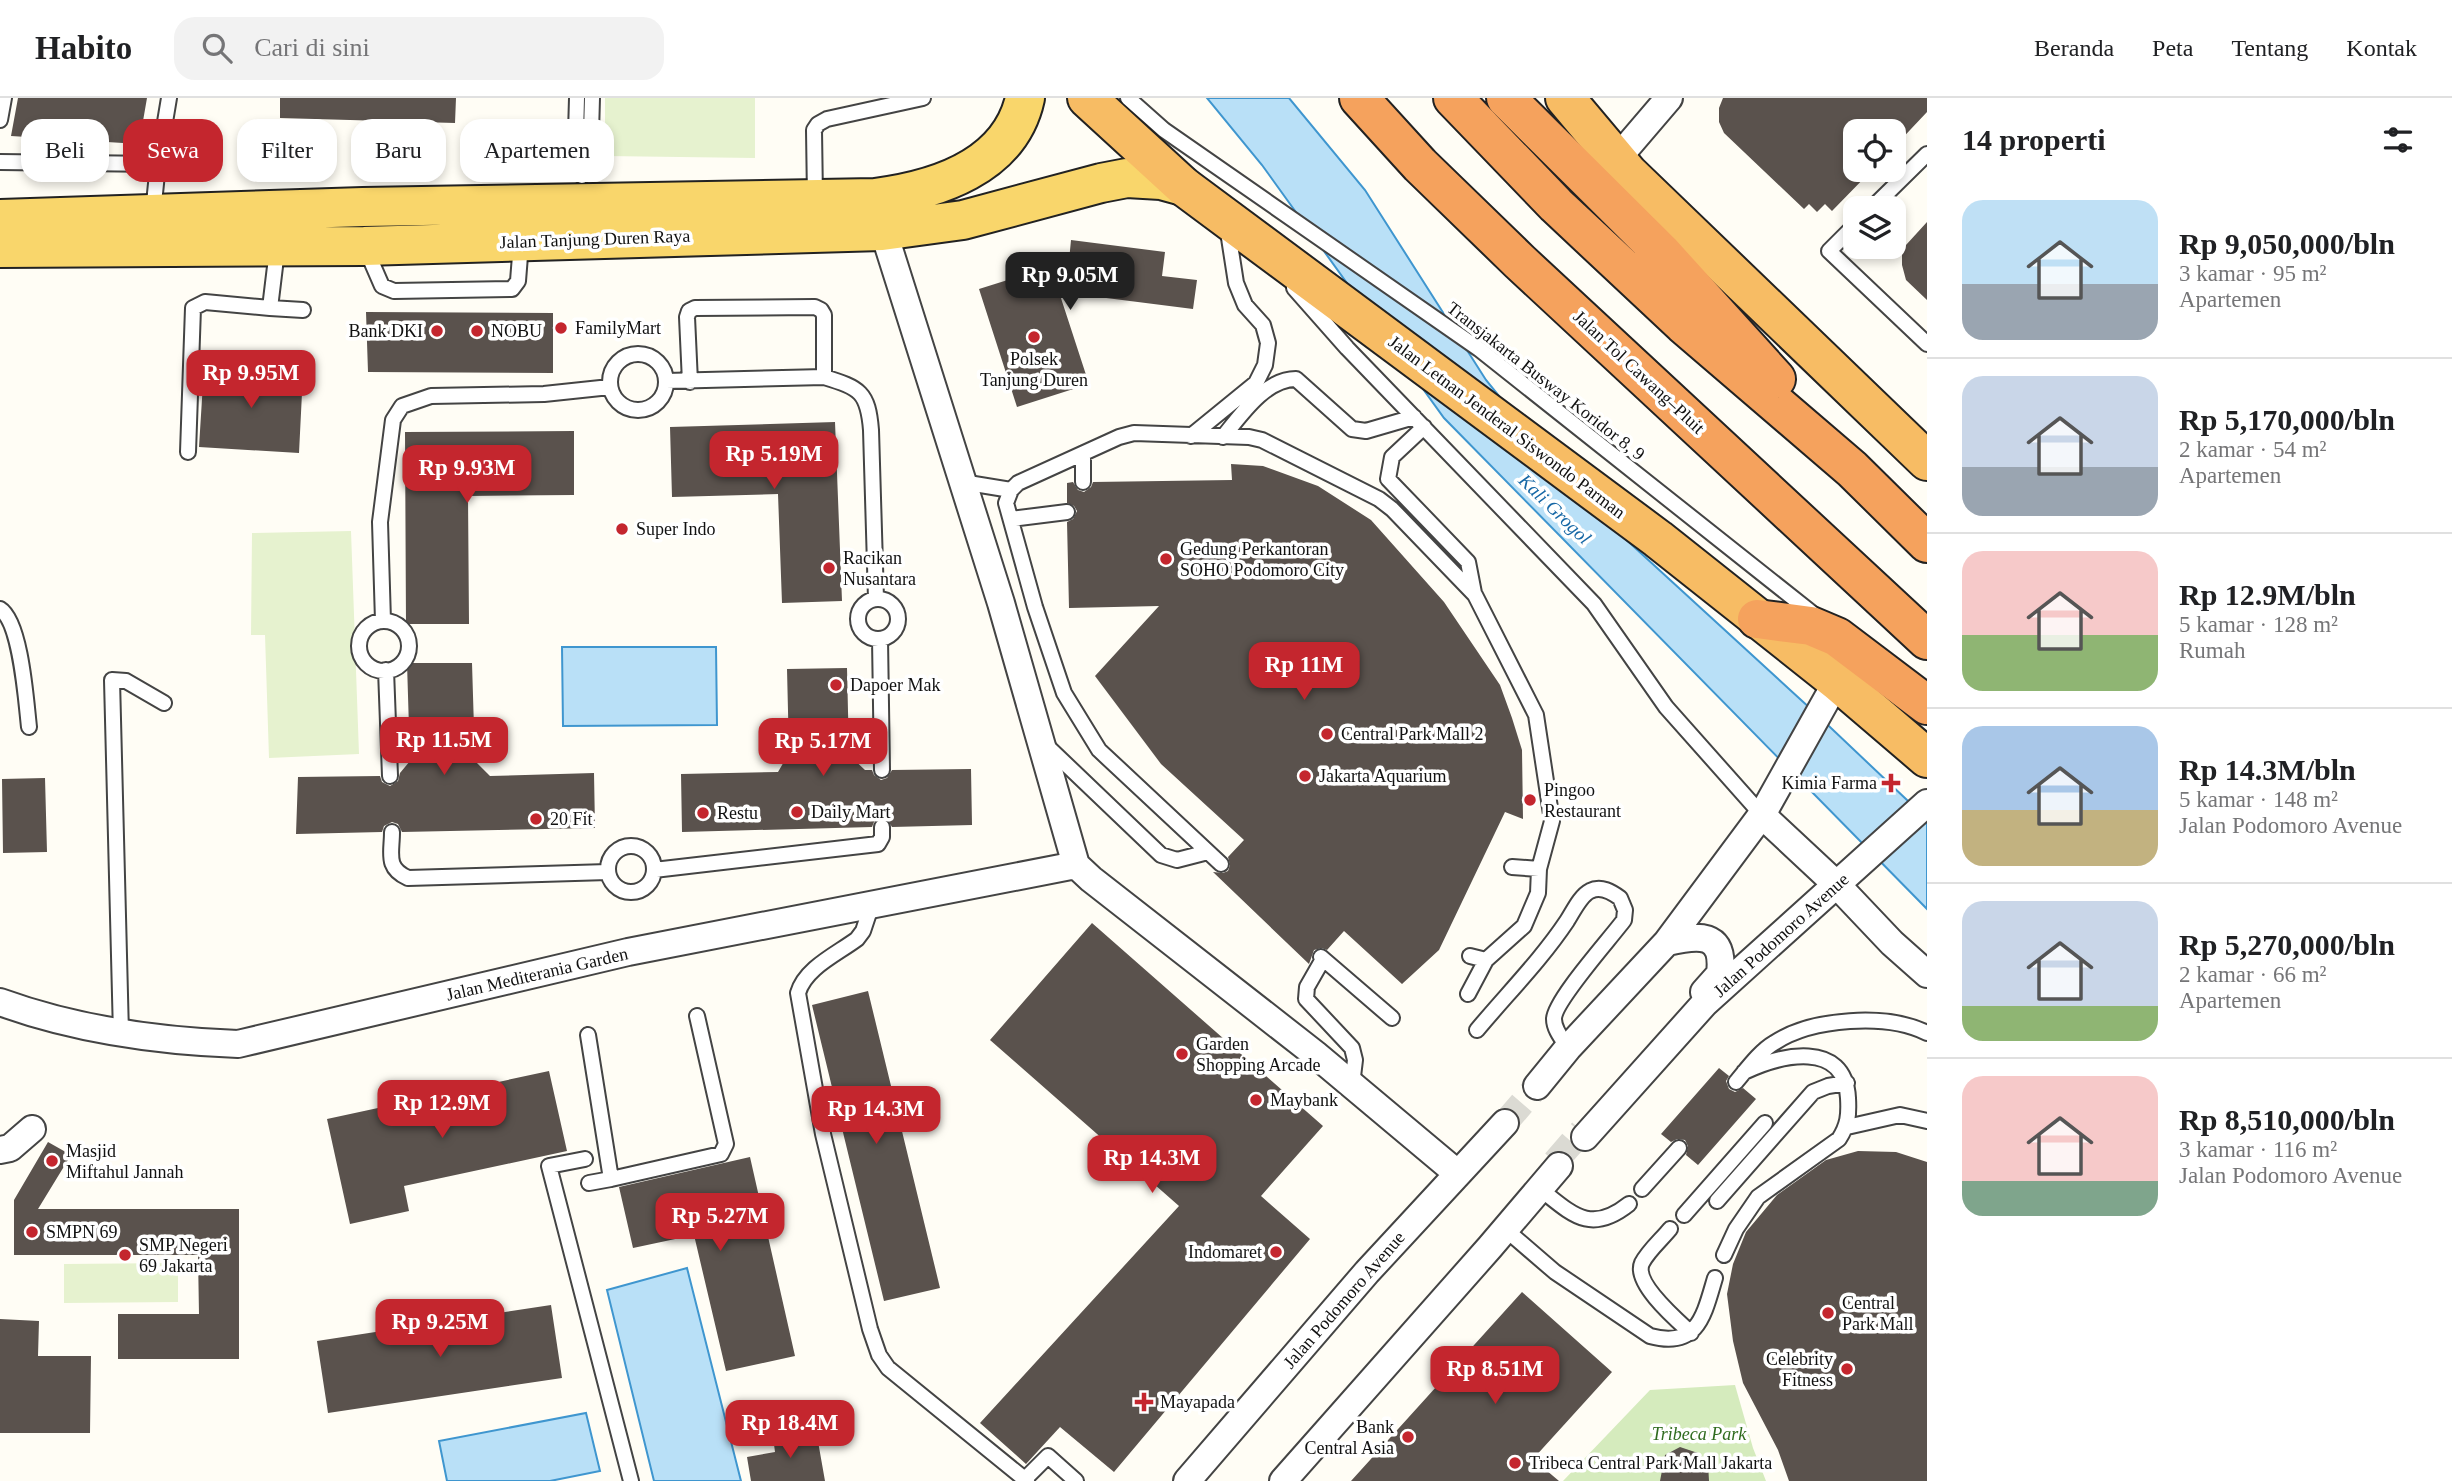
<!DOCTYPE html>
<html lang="id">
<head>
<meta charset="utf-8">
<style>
	body { margin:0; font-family:Georgia,serif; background:#f2f2f2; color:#202124; height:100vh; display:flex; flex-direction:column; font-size:26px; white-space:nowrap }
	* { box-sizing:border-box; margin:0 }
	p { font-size:23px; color:#757577 }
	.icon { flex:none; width:38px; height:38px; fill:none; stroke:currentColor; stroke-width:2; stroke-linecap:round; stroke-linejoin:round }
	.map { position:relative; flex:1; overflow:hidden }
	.sheet { display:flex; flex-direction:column; background:#fff; width:525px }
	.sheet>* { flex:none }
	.hud { position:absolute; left:21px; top:21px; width:665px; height:63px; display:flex; gap:14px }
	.buttons { position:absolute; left:1843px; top:21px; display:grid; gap:14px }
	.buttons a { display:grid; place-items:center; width:63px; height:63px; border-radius:14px; background:#fff; box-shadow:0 4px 10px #0003; font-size:35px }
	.price { position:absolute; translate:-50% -60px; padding:0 16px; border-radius:14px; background:#c4262e; color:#fff; font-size:23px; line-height:46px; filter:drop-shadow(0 2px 4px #0008) }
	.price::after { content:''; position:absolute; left:50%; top:42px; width:21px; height:16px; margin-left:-10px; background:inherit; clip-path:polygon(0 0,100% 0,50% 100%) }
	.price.active { background:#222; color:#fff }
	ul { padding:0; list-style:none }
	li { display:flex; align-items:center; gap:21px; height:175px; padding:0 35px }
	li+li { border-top:2px solid #e0e0e0 }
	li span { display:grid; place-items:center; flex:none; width:196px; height:140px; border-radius:21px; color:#555 }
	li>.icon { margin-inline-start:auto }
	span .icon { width:84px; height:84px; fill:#fffc; stroke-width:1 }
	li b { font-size:30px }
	h2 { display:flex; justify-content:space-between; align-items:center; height:84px; padding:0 35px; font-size:30px }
	.tag { padding:0 24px; border-radius:21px; background:#fff; box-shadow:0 4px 10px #0003; font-size:24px; line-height:63px }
	.tag.active { background:#c4262e; color:#fff }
	header { display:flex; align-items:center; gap:42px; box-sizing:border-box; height:98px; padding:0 35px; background:#fff; border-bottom:2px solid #e0e0e0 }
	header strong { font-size:33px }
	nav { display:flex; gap:38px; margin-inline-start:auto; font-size:24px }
	.search { width:490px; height:63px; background:#f2f2f2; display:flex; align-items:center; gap:18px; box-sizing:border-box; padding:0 24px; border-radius:21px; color:#757577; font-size:26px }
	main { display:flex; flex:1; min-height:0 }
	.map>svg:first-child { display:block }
	.green { fill:#d5ebbd }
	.pitch { fill:#e6f2cf }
	.water { fill:#b9e0f7; stroke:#3f96cf; stroke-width:2 }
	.building { fill:#5a524d }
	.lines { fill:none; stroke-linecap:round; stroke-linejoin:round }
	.minor-tunnel { stroke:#dbdad3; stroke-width:26; stroke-dasharray:26 13; stroke-linecap:butt }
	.service-casing { stroke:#444; stroke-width:18 }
	.minor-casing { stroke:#444; stroke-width:30 }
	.primary-casing { stroke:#222; stroke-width:42 }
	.trunk-casing { stroke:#222; stroke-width:42 }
	.motorway-casing { stroke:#222; stroke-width:42 }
	.service { stroke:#fff; stroke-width:14 }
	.minor { stroke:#fff; stroke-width:26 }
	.primary { stroke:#f9d66b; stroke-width:38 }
	.trunk { stroke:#f7bc64; stroke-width:38 }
	.motorway { stroke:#f5a25d; stroke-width:38 }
	.poi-dot { fill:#c4262e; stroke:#fff; stroke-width:2.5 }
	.labels { text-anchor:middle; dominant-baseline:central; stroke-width:7; stroke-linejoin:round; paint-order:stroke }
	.street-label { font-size:18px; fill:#111; stroke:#fff }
	.poi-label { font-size:18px; fill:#111; stroke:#fff; text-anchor:start }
	.park-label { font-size:18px; font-style:italic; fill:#2f6b1f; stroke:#fff }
	.water-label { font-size:19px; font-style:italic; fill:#1768a6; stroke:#fff }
</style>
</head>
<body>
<header>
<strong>Habito</strong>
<div class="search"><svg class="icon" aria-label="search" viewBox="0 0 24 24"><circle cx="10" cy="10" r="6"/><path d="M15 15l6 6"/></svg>Cari di sini</div>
<nav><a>Beranda</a><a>Peta</a><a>Tentang</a><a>Kontak</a></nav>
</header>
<main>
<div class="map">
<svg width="1927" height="1383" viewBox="0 0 1927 1383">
	<rect width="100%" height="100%" fill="#fffdf5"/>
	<path class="green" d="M 1735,1287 L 1753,1350 L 1766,1383 L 1563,1383 L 1650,1292 Z"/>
	<path class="pitch" d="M 605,0 L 755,0 L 755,60 L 605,58 Z
		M 351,433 L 359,656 L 269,660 L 265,537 L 251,537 L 252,435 Z
		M 178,1165 L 178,1204 L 64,1205 L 64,1166 Z"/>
	<path class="water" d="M 1207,0 L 1289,0 L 1365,92 L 1486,282 L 1585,404 L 1812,612 L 1927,721 L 1927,811 L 1444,320 L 1262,67 Z
		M 562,549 L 716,549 L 717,627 L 563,628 Z
		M 687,1170 L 741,1383 L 654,1383 L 607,1192 Z
		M 586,1315 L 600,1373 L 550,1383 L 447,1383 L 439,1343 Z"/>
	<path class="building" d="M 18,0 L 147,0 L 139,46 L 11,38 Z
		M 280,0 L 456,0 L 455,25 L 280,20 Z
		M 1723,0 L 1927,0 L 1927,14 L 1894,49 L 1894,33 L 1855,33 L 1855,72 L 1872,72 L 1832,113 L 1825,106 L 1817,114 L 1809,106 L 1804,111 L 1724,35 L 1719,24 L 1719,10 Z
		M 1927,124 L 1927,202 L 1906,182 L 1902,167 L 1902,155 L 1906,147 Z
		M 1071,142 L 1165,154 L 1162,178 L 1197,182 L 1193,211 L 1059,194 L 1089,286 L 1017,309 L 979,191 L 1069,163 Z
		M 366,214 L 553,215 L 553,275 L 368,274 Z
		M 204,269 L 303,275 L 299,355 L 199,349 Z
		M 835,324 L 842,503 L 782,505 L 778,396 L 672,399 L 670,329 Z
		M 574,333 L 574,397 L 468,398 L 469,526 L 406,526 L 405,334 Z
		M 1231,366 L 1263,368 L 1318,388 L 1371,422 L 1444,504 L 1500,587 L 1512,620 L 1522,652 L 1523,721 L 1505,714 L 1439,852 L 1402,886 L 1344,833 L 1327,852 L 1322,850 L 1314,852 L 1309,866 L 1213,774 L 1223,775 L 1228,773 L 1230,767 L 1228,759 L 1244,742 L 1161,666 L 1095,578 L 1159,508 L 1069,510 L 1067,424 L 1073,421 L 1077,413 L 1074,408 L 1067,405 L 1067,385 L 1073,384 L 1078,392 L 1084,394 L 1091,389 L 1093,384 L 1232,382 Z
		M 407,565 L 472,565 L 475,663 L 490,678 L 594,675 L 595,730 L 402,734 L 398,726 L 392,724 L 384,728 L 382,734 L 296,736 L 298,679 L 380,678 L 382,684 L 390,688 L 398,683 L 400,675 L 410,663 Z
		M 847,570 L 849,657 L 865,672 L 872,672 L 874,677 L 881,682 L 887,680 L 892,672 L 971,671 L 972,727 L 892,729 L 887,721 L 881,719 L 874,724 L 872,729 L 682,734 L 681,676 L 778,674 L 789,655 L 787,571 Z
		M 45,680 L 47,754 L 3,755 L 2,681 Z
		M 1092,825 L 1323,1028 L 1261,1098 L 1310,1141 L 1114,1374 L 1060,1329 L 1026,1366 L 980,1325 L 1179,1108 L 990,942 Z
		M 868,893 L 940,1190 L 884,1203 L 812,907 Z
		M 1719,970 L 1729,978 L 1726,983 L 1729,991 L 1735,994 L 1743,990 L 1756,1001 L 1698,1067 L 1686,1057 L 1688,1048 L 1685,1042 L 1677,1041 L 1671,1044 L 1661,1036 Z
		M 549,973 L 567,1053 L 404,1088 L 409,1113 L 350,1126 L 327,1021 Z
		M 48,1044 L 71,1057 L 38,1111 L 239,1111 L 239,1261 L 118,1261 L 118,1216 L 199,1216 L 198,1157 L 14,1157 L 14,1102 Z
		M 1858,1053 L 1896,1054 L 1927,1064 L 1927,1383 L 1789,1383 L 1778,1352 L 1743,1285 L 1733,1243 L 1727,1196 L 1733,1166 L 1746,1134 L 1777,1097 L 1826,1062 Z
		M 750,1059 L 795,1258 L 726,1273 L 694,1137 L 633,1150 L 619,1089 Z
		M 1522,1194 L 1612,1274 L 1533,1361 L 1559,1383 L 1351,1383 Z
		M 551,1207 L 562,1280 L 328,1315 L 317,1243 Z
		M 0,1221 L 39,1223 L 38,1258 L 91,1258 L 90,1335 L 0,1335 Z
		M 816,1332 L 825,1383 L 751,1383 L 747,1359 L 775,1354 L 773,1339 Z
		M 1680,1349 L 1698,1355 L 1708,1365 L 1709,1383 L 1660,1383 L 1665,1357 Z"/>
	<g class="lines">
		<path class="minor-tunnel" d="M 1505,1025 L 1537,988
			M 1555,1064 L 1582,1033"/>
		<defs>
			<path id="service" d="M 577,0 L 575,70 L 582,78 L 590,70 L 592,0
				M 1128,0 L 1164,32 L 1479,251 L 1817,519
				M 0,22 L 4,0
				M 0,64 L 158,66
				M 815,100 L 814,32 L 818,26 L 827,21 L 923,0
				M 1872,110 L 1927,56
				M 153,115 L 158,66 L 169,0
				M 1855,127 L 1829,153 L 1927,246
				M 365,149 L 382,188 L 394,193 L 512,191 L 518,183 L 521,145
				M 1294,190 L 1347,250 L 1594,506 L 1666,609 L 1762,717
				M 270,210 L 303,212
				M610 284a28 28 0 1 1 56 0a28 28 0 1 1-56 0Z
				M 666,283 L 824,279 C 860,290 868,294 871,332 L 876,501
				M 690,284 L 687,219 L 689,213 L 695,210 L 815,209 L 821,212 L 824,217 L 824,279
				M 1424,329 L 1392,359 L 1388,381 L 1468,464 L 1474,495
				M 1191,338 L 1256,285 L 1265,267 L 1268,245 L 1263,227 L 1245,207 L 1236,185 L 1229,140
				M 1223,339 C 1241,317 1265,281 1296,281 L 1352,331 L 1366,333 L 1414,319
				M 188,354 L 193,210 L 205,204 L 270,210 L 277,152
				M 1083,356 L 1083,384
				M 962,384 L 1011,392
				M 1011,421 L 1067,414
				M858 521a20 20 0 1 1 40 0a20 20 0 1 1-40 0Z
				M 0,511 C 21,524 26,603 29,629
				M 383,523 L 380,424 L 393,322 L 402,308 L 431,298 L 544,296 L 610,289
				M359 548a25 25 0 1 1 50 0a25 25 0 1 1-50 0Z
				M 880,541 L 882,672
				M 386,572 L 390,678
				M 1049,650 L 1161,757 L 1177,762 L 1208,754
				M 392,734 C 392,755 385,770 408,780 L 608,774
				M608 771a23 23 0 1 1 46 0a23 23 0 1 1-46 0Z
				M 1221,766 L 1099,652 L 1064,595 L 1035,509 L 1006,405 L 1011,392 L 1018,385 L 1119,339 L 1134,335 L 1249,339 L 1262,342 L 1379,401 L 1392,411 L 1475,497 L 1536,617 L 1552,723 L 1539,771 L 1538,795 L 1524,828 L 1486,862 L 1468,896
				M 1512,769 L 1539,771
				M 654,772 L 878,746 L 882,739 L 882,729
				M 872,806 L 863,833 L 857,841 C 837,856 805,870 798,895 L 823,1036 L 870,1231 L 879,1257 L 888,1270 L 1027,1383
				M 1470,858 L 1486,862
				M 1321,859 L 1392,920
				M 1323,861 L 1307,889 L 1306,901 L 1352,950 L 1355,962 L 1352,987
				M 1477,932 C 1507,896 1541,862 1567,823 C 1573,814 1580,798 1590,793 C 1601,787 1612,794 1620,800 L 1625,812 L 1624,822 C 1610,841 1554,903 1554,921 C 1554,932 1563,942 1568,950
				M 121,936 L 112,582 L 126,583 L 164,605
				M 588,937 L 611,1081 L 721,1056 L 726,1046 L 697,918
				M 1736,984 C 1747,971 1760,953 1774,945 C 1812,920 1887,915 1927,935
				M 1847,1029 L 1900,1017 L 1927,1023
				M 585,1061 L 549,1068 L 631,1383
				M 589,1085 L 611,1081
				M 1539,1090 C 1572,1116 1590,1137 1629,1106
				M 1642,1091 L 1679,1050
				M 1717,1103 L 1813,994 L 1828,988 L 1847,985
				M 1684,1117 L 1765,1025
				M 1505,1131 L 1555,1174 L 1650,1238 C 1698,1251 1704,1217 1715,1180
				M 1670,1131 C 1662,1141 1648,1153 1642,1165 C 1633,1185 1678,1223 1691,1235
				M 1724,1157 L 1736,1131 L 1758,1099 L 1839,1041 C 1848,1027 1849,1017 1848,1000 C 1845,941 1780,957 1744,974
				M 1025,1381 L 1048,1358 L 1076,1383"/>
			<path id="minor" d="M 1616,62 L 1669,0
				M 879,119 L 1001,505 L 1076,767 L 1091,781 L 1315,956 L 1457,1075
				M 1762,717 L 1837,787 L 1892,845 L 1927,876
				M 1667,844 C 1698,837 1725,833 1720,876 L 1704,894
				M 0,904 C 77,932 157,943 238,946 L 628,854 L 1076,767
				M 1537,988 L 1568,950 L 1667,844 L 1763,715 L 1837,583
				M 1585,1039 L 1705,905 L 1927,705
				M 0,1052 L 10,1050 L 32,1031
				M 1187,1383 L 1367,1174 L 1505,1025
				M 1283,1383 L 1490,1149 L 1559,1068"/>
			<path id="primary" d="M 0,121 L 363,109 L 875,100 C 936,92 1010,69 1025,0
				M 0,150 L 364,148 L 882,133 L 963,122 L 1101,85 L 1127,80 L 1161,82 L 1183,88"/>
			<path id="trunk" d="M 1087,0 L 1183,88 L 1658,441 L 1837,583 L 1927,660
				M 1565,0 L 1628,75 L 1927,363"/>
			<path id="motorway" d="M 1359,0 L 1420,67 L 1520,164 L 1927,542
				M 1453,0 L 1556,107 L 1683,226 L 1852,371 L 1927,445
				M 1506,0 L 1662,155 L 1776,281
				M 1757,521 L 1811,528 L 1837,539 L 1927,607"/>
		</defs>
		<use href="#service" class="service-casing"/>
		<use href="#minor" class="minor-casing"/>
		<use href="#primary" class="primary-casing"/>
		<use href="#trunk" class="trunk-casing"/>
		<use href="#motorway" class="motorway-casing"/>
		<use href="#service" class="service"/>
		<use href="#minor" class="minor"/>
		<use href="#primary" class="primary"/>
		<use href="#trunk" class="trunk"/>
		<use href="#motorway" class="motorway"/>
	</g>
	<g class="poi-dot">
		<circle cx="561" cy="230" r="7"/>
		<circle cx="437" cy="233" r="7"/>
		<circle cx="477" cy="233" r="7"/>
		<circle cx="1034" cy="239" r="7"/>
		<circle cx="622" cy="431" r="7"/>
		<circle cx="1166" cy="461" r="7"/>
		<circle cx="829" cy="470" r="7"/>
		<circle cx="836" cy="587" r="7"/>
		<circle cx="1327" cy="636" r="7"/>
		<circle cx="1305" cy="678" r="7"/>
		<path d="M1887.5 674.5h7v7h7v7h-7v7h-7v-7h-7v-7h7z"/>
		<circle cx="1530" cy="702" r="7"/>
		<circle cx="797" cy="714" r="7"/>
		<circle cx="703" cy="715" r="7"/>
		<circle cx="536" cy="721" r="7"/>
		<circle cx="1182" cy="956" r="7"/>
		<circle cx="1256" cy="1002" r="7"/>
		<circle cx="52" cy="1063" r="7"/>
		<circle cx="32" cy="1134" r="7"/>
		<circle cx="1276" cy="1154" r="7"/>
		<circle cx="125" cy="1157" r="7"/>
		<circle cx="1828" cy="1215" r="7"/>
		<circle cx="1847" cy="1271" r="7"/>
		<path d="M1140.5 1293.5h7v7h7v7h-7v7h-7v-7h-7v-7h7z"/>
		<circle cx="1408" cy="1339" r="7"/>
		<circle cx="1515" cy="1365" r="7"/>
	</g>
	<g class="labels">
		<g class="street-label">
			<text transform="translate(595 141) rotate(-2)">Jalan Tanjung Duren Raya</text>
			<text transform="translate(1639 274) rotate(43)">Jalan Tol Cawang–Pluit</text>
			<text transform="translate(1546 283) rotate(38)">Transjakarta Busway Koridor 8, 9</text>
			<text transform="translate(1507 329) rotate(37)">Jalan Letnan Jenderal Siswondo Parman</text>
			<text transform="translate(1781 837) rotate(-42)">Jalan Podomoro Avenue</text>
			<text transform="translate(537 876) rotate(-13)">Jalan Mediterania Garden</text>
			<text transform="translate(1344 1202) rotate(-49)">Jalan Podomoro Avenue</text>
		</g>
		<g class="poi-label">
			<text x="575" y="230">FamilyMart</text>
			<text x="423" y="233" text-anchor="end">Bank DKI</text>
			<text x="491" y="233">NOBU</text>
			<text x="1034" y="261" text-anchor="middle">Polsek<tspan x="1034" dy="21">Tanjung Duren</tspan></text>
			<text x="636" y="431">Super Indo</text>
			<text x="1180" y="451">Gedung Perkantoran<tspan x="1180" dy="21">SOHO Podomoro City</tspan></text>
			<text x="843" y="460">Racikan<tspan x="843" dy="21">Nusantara</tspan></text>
			<text x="850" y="587">Dapoer Mak</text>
			<text x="1341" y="636">Central Park Mall 2</text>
			<text x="1319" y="678">Jakarta Aquarium</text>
			<text x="1877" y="685" text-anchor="end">Kimia Farma</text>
			<text x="1544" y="692">Pingoo<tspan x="1544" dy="21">Restaurant</tspan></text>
			<text x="811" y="714">Daily Mart</text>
			<text x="717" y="715">Restu</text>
			<text x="550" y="721">20 Fit</text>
			<text x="1196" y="946">Garden<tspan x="1196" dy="21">Shopping Arcade</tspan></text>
			<text x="1270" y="1002">Maybank</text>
			<text x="66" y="1053">Masjid<tspan x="66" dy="21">Miftahul Jannah</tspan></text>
			<text x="46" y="1134">SMPN 69</text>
			<text x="139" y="1147">SMP Negeri<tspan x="139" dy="21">69 Jakarta</tspan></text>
			<text x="1262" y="1154" text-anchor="end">Indomaret</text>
			<text x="1842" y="1205">Central<tspan x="1842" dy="21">Park Mall</tspan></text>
			<text x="1833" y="1261" text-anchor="end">Celebrity<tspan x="1833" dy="21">Fitness</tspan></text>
			<text x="1160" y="1304">Mayapada</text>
			<text x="1394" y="1329" text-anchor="end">Bank<tspan x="1394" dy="21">Central Asia</tspan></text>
			<text x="1529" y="1365">Tribeca Central Park Mall Jakarta</text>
		</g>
		<g class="park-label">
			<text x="1699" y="1336">Tribeca Park</text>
		</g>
		<g class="water-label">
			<text transform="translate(1555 411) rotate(44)">Kali Grogol</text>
		</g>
	</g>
</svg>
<div class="buttons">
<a><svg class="icon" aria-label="locate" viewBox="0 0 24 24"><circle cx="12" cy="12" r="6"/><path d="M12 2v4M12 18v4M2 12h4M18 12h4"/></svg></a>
<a><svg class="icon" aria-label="layers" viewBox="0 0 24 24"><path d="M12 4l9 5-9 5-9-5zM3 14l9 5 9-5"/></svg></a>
</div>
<b class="price active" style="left:1070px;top:214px">Rp 9.05M</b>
<b class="price" style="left:251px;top:312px">Rp 9.95M</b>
<b class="price" style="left:774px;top:393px">Rp 5.19M</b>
<b class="price" style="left:467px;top:407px">Rp 9.93M</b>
<b class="price" style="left:1304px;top:604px">Rp 11M</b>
<b class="price" style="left:444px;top:679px">Rp 11.5M</b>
<b class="price" style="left:823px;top:680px">Rp 5.17M</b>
<b class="price" style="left:442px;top:1042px">Rp 12.9M</b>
<b class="price" style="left:876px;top:1048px">Rp 14.3M</b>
<b class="price" style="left:1152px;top:1097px">Rp 14.3M</b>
<b class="price" style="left:720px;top:1155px">Rp 5.27M</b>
<b class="price" style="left:440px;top:1261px">Rp 9.25M</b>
<b class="price" style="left:1495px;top:1308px">Rp 8.51M</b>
<b class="price" style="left:790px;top:1362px">Rp 18.4M</b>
<div class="hud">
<a class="tag">Beli</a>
<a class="tag active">Sewa</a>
<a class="tag">Filter</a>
<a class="tag">Baru</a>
<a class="tag">Apartemen</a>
</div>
</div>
<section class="sheet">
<h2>14 properti<svg class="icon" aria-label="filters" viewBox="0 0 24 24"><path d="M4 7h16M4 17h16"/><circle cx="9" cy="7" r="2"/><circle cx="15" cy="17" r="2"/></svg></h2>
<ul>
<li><span style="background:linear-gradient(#bfe0f5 60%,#9aa5b1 0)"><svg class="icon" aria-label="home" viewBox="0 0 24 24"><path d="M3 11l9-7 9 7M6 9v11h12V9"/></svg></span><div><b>Rp 9,050,000/bln</b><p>3 kamar · 95 m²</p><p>Apartemen</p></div></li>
<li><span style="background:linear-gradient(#c9d6e8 65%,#9aa5b1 0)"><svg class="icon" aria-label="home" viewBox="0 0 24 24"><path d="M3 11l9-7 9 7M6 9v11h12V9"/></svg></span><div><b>Rp 5,170,000/bln</b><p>2 kamar · 54 m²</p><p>Apartemen</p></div></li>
<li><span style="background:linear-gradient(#f6c9c9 60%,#8fb573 0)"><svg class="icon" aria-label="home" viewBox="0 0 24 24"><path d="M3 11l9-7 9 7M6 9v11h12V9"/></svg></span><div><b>Rp 12.9M/bln</b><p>5 kamar · 128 m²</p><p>Rumah</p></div></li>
<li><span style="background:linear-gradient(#a9c7e8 60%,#c2b280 0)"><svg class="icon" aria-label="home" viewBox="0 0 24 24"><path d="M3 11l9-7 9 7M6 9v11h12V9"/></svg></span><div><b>Rp 14.3M/bln</b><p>5 kamar · 148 m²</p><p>Jalan Podomoro Avenue</p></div></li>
<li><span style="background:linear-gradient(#c9d6e8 75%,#8fb573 0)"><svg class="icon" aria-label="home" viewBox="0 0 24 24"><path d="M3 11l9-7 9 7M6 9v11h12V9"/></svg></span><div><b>Rp 5,270,000/bln</b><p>2 kamar · 66 m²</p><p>Apartemen</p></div></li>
<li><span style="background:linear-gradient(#f6c9c9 75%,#7fa58c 0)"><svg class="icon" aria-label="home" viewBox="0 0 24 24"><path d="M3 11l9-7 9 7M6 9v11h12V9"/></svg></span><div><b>Rp 8,510,000/bln</b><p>3 kamar · 116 m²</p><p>Jalan Podomoro Avenue</p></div></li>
</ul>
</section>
</main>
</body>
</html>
